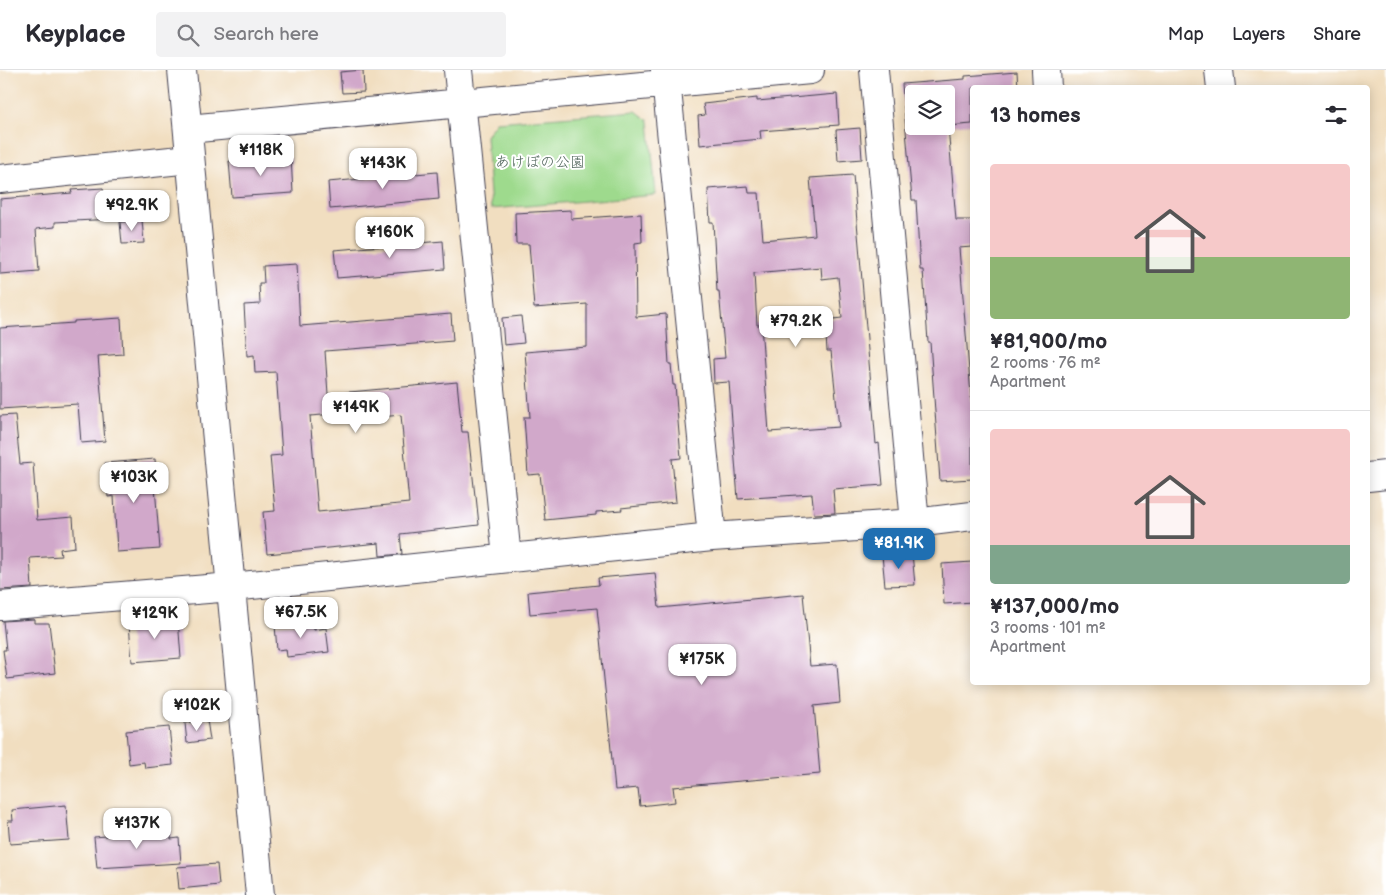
<!DOCTYPE html>
<html lang="en">
<head>
<meta charset="utf-8">
<style>
	body { margin:0; font-family:"Balsamiq Sans","Klee One",sans-serif; background:#f2f2f3; color:#2b2b33; height:100vh; display:flex; flex-direction:column; font-size:19px; white-space:nowrap }
	* { box-sizing:border-box; margin:0 }
	p { font-size:16px; color:#7c7c81 }
	.icon { flex:none; width:28px; height:28px; fill:none; stroke:currentColor; stroke-width:2; stroke-linecap:round; stroke-linejoin:round }
	.map { position:relative; flex:1; overflow:hidden }
	.panel { position:absolute; left:970px; top:15px; width:400px; height:600px; display:flex; flex-direction:column; background:#fff; border-radius:5px; box-shadow:0 2px 12px #0003 }
	.panel>* { flex:none }
	.fabs { position:absolute; left:905px; top:15px; display:grid; gap:10px }
	.fabs a { display:grid; place-items:center; width:50px; height:50px; border-radius:5px; background:#fff; box-shadow:0 2px 12px #0003; font-size:25px }
	.price { position:absolute; translate:-50% -42px; padding:0 11px; border-radius:10px; background:#fff; color:#222; font-size:16px; line-height:32px; filter:drop-shadow(0 1px 2px #0008) }
	.price::after { content:''; position:absolute; left:50%; top:30px; width:15px; height:11px; margin-left:-8px; background:inherit; clip-path:polygon(0 0,100% 0,50% 100%) }
	.price.active { background:#1f6fb2; color:#fff }
	ul { padding:0; list-style:none }
	li { display:grid; align-content:center; gap:10px; height:265px; padding:0 20px }
	li+li { border-top:1px solid #e1e1e2 }
	li span { display:grid; place-items:center; height:155px; border-radius:5px; color:#555 }
	li>.icon { margin-inline-start:auto }
	span .icon { width:90px; height:90px; fill:#fffc; stroke-width:1 }
	li b { font-size:21px }
	h2 { display:flex; justify-content:space-between; align-items:center; height:60px; padding:0 20px; font-size:21px }
	header { display:flex; align-items:center; gap:30px; box-sizing:border-box; height:70px; padding:0 25px; background:#fff; border-bottom:1px solid #e1e1e2 }
	header strong { font-size:24px }
	nav { display:flex; gap:28px; margin-inline-start:auto; font-size:18px }
	.search { width:350px; height:45px; background:#f2f2f3; display:flex; align-items:center; gap:12px; box-sizing:border-box; padding:0 18px; border-radius:5px; color:#7c7c81; font-size:19px }
	.map>svg:first-child { display:block }
	.green { fill:#9eda8d; stroke:#607e64 }
	.building { fill:#d1a8ca; fill-rule:evenodd }
	.lines { fill:none; stroke-linecap:round; stroke-linejoin:round }
	.minor-casing { stroke:#413e4f; stroke-width:30 }
	.minor { stroke:#fff; stroke-width:28 }
	.labels { text-anchor:middle; dominant-baseline:central; stroke-width:4; stroke-linejoin:round; paint-order:stroke }
	.park-label { font-size:15px; fill:#4d6258; stroke:#fff }
</style>
</head>
<body>
<header>
<strong>Keyplace</strong>
<div class="search"><svg class="icon" aria-label="search" viewBox="0 0 24 24"><circle cx="10" cy="10" r="6"/><path d="M15 15l6 6"/></svg>Search here</div>
<nav><a>Map</a><a>Layers</a><a>Share</a></nav>
</header>
<div class="map">
<svg width="1386" height="825" viewBox="0 0 1386 825">
	<rect width="100%" height="100%" fill="#fff"/>
	<filter id="ink" filterUnits="userSpaceOnUse"><feTurbulence type="fractalNoise" baseFrequency=".02" numOctaves="2"/><feDisplacementMap in="SourceGraphic" scale="10" xChannelSelector="R" yChannelSelector="G"/><feConvolveMatrix kernelMatrix="1 2 1 2 8 2 1 2 1" color-interpolation-filters="sRGB"/></filter>
	<filter id="wash" filterUnits="userSpaceOnUse"><feTurbulence type="fractalNoise" baseFrequency=".0096" numOctaves="4" result="noise"/><feDisplacementMap in="SourceGraphic" scale="20" xChannelSelector="R" yChannelSelector="G"/><feGaussianBlur stdDeviation="1.12" result="paint"/><feColorMatrix in="noise" values="0 0 0 0 0 0 0 0 0 0 0 0 0 0 0 0 0 1.4 0 .05"/><feComposite in="paint" operator="in"/></filter>
	<g filter="url(#wash)">
		<rect width="100%" height="100%" fill="#f1dec0"/>
		<path class="green" d="M 636,41 L 649,51 L 656,125 L 491,139 L 486,66 L 496,52 Z"/>
		<g id="blocks">
			<path class="building" d="M 363,0 L 364,22 L 342,23 L 340,2 Z
				M 1017,2 L 1018,18 L 972,18 L 972,54 L 948,56 L 956,150 L 972,150 L 972,177 L 959,178 L 972,338 L 972,409 L 940,411 L 930,272 L 928,272 L 923,200 L 920,200 L 916,130 L 912,130 L 902,14 L 965,9 L 965,6 ZM 914,24 L 946,24 L 946,56 L 914,56 Z
				M 837,24 L 839,55 L 760,61 L 761,69 L 700,75 L 698,46 L 705,45 L 703,34 L 757,28 L 757,31 Z
				M 860,58 L 862,89 L 838,91 L 836,60 Z
				M 291,87 L 293,123 L 232,127 L 229,91 Z
				M 437,102 L 439,129 L 330,139 L 328,112 Z
				M 853,105 L 876,374 L 879,373 L 883,415 L 833,419 L 835,443 L 814,444 L 812,424 L 738,429 L 729,312 L 714,313 L 713,289 L 725,288 L 719,221 L 717,221 L 713,152 L 710,152 L 708,119 L 748,116 L 749,123 L 759,123 L 763,170 L 815,165 L 810,108 ZM 821,197 L 822,209 L 838,207 L 842,248 L 825,250 L 827,281 L 831,281 L 839,357 L 769,362 L 761,255 L 757,255 L 754,203 Z
				M 103,118 L 104,125 L 111,124 L 113,149 L 55,152 L 55,157 L 36,159 L 39,201 L 0,204 L 0,129 L 72,123 L 71,120 Z
				M 571,140 L 571,149 L 641,144 L 642,172 L 635,173 L 636,247 L 666,244 L 669,294 L 671,294 L 673,315 L 675,315 L 681,388 L 672,389 L 676,432 L 621,438 L 622,440 L 596,442 L 596,445 L 545,450 L 540,404 L 528,405 L 524,347 L 530,347 L 525,282 L 587,277 L 587,234 L 534,238 L 529,174 L 516,174 L 515,143 Z
				M 142,150 L 144,173 L 122,174 L 120,152 Z
				M 443,171 L 445,199 L 337,208 L 334,180 Z
				M 297,194 L 300,256 L 451,244 L 453,271 L 325,281 L 328,324 L 457,312 L 462,362 L 468,362 L 475,426 L 476,426 L 479,455 L 400,464 L 402,484 L 380,486 L 379,473 L 267,484 L 263,442 L 275,441 L 270,386 L 282,385 L 276,302 L 255,303 L 254,285 L 247,286 L 244,235 L 260,234 L 259,213 L 264,213 L 263,196 ZM 359,342 L 360,349 L 401,345 L 409,433 L 318,442 L 310,346 Z
				M 521,246 L 524,273 L 504,275 L 502,248 Z
				M 121,248 L 123,284 L 98,286 L 105,371 L 81,373 L 78,334 L 0,339 L 0,258 L 74,253 L 74,251 Z
				M 15,345 L 20,394 L 33,393 L 37,450 L 73,447 L 75,477 L 60,479 L 61,486 L 30,488 L 32,518 L 0,520 L 0,346 Z
				M 155,389 L 157,417 L 155,417 L 160,479 L 117,482 L 114,426 L 108,427 L 105,393 Z
				M 912,483 L 915,515 L 885,516 L 882,485 Z
				M 972,492 L 972,532 L 944,534 L 942,494 Z
				M 655,503 L 659,538 L 803,524 L 810,596 L 837,594 L 840,633 L 814,636 L 820,704 L 673,717 L 675,732 L 640,736 L 638,718 L 615,720 L 597,538 L 530,544 L 528,522 L 599,515 L 598,508 Z
				M 34,549 L 34,553 L 49,553 L 55,603 L 7,609 L 3,580 L 6,580 L 3,551 Z
				M 178,549 L 181,588 L 132,592 L 129,553 Z
				M 313,552 L 314,560 L 326,558 L 329,582 L 287,587 L 286,579 L 277,580 L 275,555 Z
				M 207,650 L 210,670 L 187,673 L 185,653 Z
				M 169,657 L 173,695 L 145,698 L 144,692 L 129,694 L 126,661 Z
				M 66,735 L 69,770 L 10,774 L 8,751 L 13,751 L 12,740 Z
				M 171,761 L 171,769 L 179,768 L 181,793 L 97,798 L 94,767 Z
				M 217,794 L 219,815 L 179,819 L 177,797 Z"/>
		</g>
	</g>
	<g filter="url(#ink)">
		<use href="#blocks" fill-opacity="0" stroke="#413e4f" stroke-width="1"/>
		<g class="lines">
			<defs>
				<path id="minor" d="M 182,0 L 260,825
					M 458,0 L 507,488
					M 665,0 L 712,467
					M 874,0 L 915,453
					M 1046,0 L 1047,18
					M 1219,0 L 1221,18
					M 188,59 L 810,0
					M 0,109 L 190,89
					M 1368,407 L 1386,405
					M 0,536 L 232,517 L 712,467 L 915,453 L 972,446"/>
			</defs>
			<use href="#minor" class="minor-casing"/>
			<use href="#minor" class="minor"/>
		</g>
	</g>
	<g class="labels">
		<g class="park-label">
			<text x="540" y="92">あけぼの公園</text>
		</g>
	</g>
</svg>
<div class="fabs">
<a><svg class="icon" aria-label="layers" viewBox="0 0 24 24"><path d="M12 4l9 5-9 5-9-5zM3 14l9 5 9-5"/></svg></a>
</div>
<b class="price" style="left:261px;top:107px">¥118K</b>
<b class="price" style="left:383px;top:120px">¥143K</b>
<b class="price" style="left:132px;top:162px">¥92.9K</b>
<b class="price" style="left:390px;top:189px">¥160K</b>
<b class="price" style="left:796px;top:278px">¥79.2K</b>
<b class="price" style="left:356px;top:364px">¥149K</b>
<b class="price" style="left:134px;top:434px">¥103K</b>
<b class="price active" style="left:899px;top:500px">¥81.9K</b>
<b class="price" style="left:301px;top:569px">¥67.5K</b>
<b class="price" style="left:155px;top:570px">¥129K</b>
<b class="price" style="left:702px;top:616px">¥175K</b>
<b class="price" style="left:197px;top:662px">¥102K</b>
<b class="price" style="left:137px;top:780px">¥137K</b>
<section class="panel">
<h2>13 homes<svg class="icon" aria-label="filters" viewBox="0 0 24 24"><path d="M4 7h16M4 17h16"/><circle cx="9" cy="7" r="2"/><circle cx="15" cy="17" r="2"/></svg></h2>
<ul>
<li><span style="background:linear-gradient(#f6c9c9 60%,#8fb573 0)"><svg class="icon" aria-label="home" viewBox="0 0 24 24"><path d="M3 11l9-7 9 7M6 9v11h12V9"/></svg></span><div><b>¥81,900/mo</b><p>2 rooms · 76 m²</p><p>Apartment</p></div></li>
<li><span style="background:linear-gradient(#f6c9c9 75%,#7fa58c 0)"><svg class="icon" aria-label="home" viewBox="0 0 24 24"><path d="M3 11l9-7 9 7M6 9v11h12V9"/></svg></span><div><b>¥137,000/mo</b><p>3 rooms · 101 m²</p><p>Apartment</p></div></li>
</ul>
</section>
</div>
</body>
</html>
